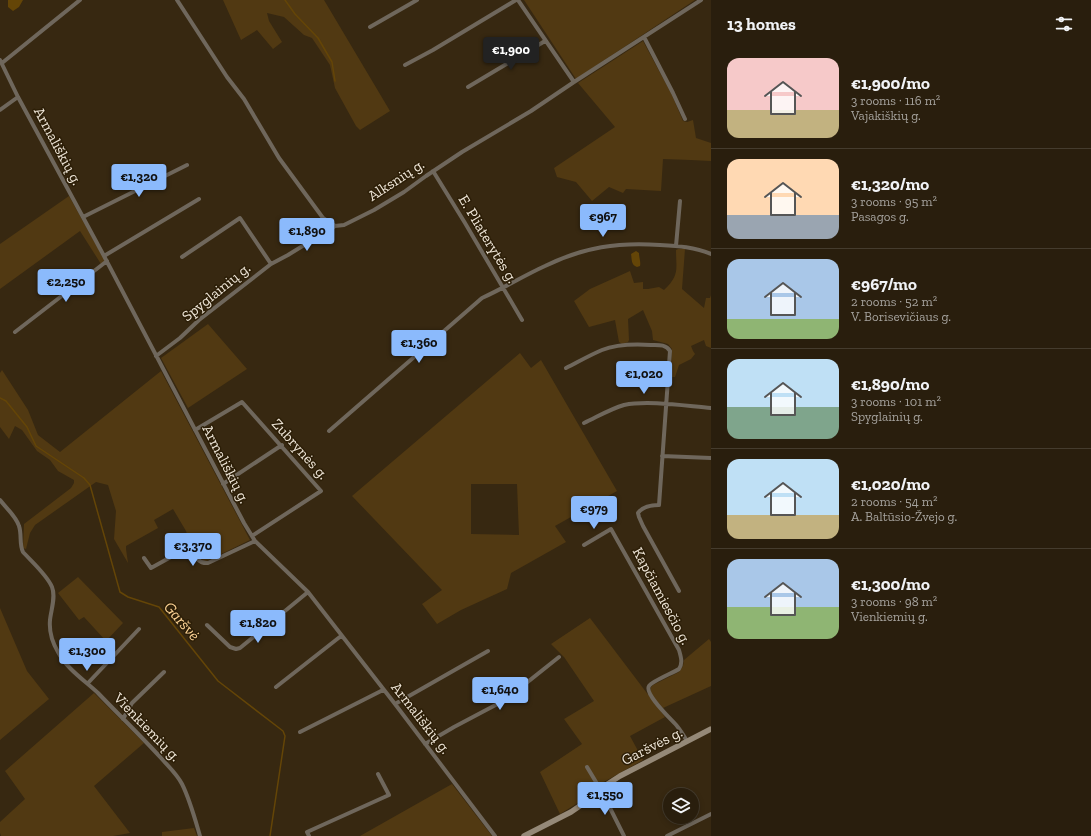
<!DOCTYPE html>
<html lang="en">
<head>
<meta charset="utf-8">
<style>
	body { margin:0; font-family:"Zilla Slab",serif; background:#352b1b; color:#f1f3f6; height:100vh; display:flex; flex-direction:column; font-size:15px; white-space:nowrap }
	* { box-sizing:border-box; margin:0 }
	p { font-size:13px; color:#a5a29d }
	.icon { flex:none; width:22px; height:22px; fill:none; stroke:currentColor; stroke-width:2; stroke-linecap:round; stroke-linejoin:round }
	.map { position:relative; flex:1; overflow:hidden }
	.side { display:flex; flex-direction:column; background:#291e0d; width:380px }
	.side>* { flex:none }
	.fabs { position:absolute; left:663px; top:788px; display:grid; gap:8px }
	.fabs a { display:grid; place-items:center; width:36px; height:36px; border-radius:50%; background:#291e0d; box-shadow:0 2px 6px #0003,0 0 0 1px #453c2e; font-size:20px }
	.price { position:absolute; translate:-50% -34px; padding:0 9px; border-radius:4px; background:#8bbafc; color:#111; font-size:13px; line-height:26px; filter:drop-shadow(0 1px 2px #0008) }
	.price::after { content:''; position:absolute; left:50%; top:24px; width:12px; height:9px; margin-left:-6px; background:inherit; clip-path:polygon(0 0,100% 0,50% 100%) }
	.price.active { background:#222; color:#fff }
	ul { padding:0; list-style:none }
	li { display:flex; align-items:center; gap:12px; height:100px; padding:0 16px }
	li+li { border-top:1px solid #453c2e }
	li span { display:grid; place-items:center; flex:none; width:112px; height:80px; border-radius:12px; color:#555 }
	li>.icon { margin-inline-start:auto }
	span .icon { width:48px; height:48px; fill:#fffc; stroke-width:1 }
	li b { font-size:17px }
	h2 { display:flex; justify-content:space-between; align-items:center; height:48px; padding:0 16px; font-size:17px }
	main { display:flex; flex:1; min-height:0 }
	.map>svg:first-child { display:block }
	.green { fill:#513912; fill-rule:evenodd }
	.water { fill:#644507 }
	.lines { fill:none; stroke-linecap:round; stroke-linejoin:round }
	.stream { stroke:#644507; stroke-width:1.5 }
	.minor { stroke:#6f675c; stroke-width:4 }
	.secondary { stroke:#958978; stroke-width:5.5 }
	.labels { text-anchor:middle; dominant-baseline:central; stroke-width:3; stroke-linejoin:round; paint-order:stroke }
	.street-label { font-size:15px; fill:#efe6d8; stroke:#2c1e07 }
	.water-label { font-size:16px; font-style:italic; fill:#fad194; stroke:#2c1e07 }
</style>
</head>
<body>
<main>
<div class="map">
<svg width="711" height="836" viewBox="0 0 711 836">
	<rect width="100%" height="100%" fill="#372811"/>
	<path class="green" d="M 223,0 L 324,0 L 390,111 L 360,130 L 356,126 L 335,88 L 330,65 L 312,38 L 304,35 L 284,17 L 267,13 L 269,21 L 282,42 L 273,49 L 257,30 L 241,40 Z
		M 524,0 L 695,0 L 576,79 Z
		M 643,41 L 672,95 L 683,121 L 687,122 L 693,120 L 696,138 L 711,143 L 711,161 L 691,160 L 663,159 L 661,191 L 626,189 L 623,193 L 609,187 L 592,201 L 576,182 L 557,177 L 554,168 L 615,127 L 578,83 Z
		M 69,196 L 105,261 L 101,264 L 80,231 L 0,289 L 0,244 Z
		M 678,249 L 685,249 L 682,289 L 704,308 L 706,298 L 710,298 L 711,295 L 711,348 L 706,346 L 704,340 L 691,346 L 693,351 L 695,354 L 691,359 L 679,365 L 675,377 L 671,377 L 672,349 L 668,344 L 653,340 L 652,331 L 643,310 L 628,319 L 629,340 L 628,342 L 622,344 L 619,342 L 615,320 L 589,327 L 574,301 L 590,289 L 630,271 L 634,283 L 643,282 L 643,289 L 648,289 L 659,287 L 664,290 C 680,275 676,269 676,250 Z
		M 208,324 L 247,369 L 188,408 L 161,358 Z
		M 520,353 L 531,368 L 541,360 L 617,491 L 555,526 L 566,542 L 511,573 L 507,589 L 461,610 L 437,624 L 422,604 L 442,590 L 352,496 ZM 471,484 L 517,484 L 519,535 L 471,534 Z
		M 2,370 L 28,410 L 38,435 L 60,452 L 161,371 L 250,540 L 207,561 L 203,561 L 189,540 L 186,531 L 173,509 L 154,520 L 158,528 L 126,546 L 126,549 L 128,563 L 114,539 L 116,511 L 108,485 L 96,482 L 35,525 L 30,533 L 26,549 L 23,548 L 24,524 L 71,488 L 74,483 L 74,480 L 58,471 L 50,460 L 37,451 L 22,430 L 15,426 L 9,439 L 0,427 L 0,373 Z
		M 78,577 L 123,623 L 106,641 L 84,617 L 79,620 L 58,593 Z
		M 0,608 L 27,671 L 49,699 L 0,740 Z
		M 590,618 L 665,717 L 630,736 L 643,760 L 602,783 L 581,801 L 560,814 L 540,772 L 582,744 L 564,719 L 594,701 L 564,657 L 551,644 Z
		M 709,639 L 711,642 L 711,686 L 663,708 L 650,693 L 651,687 L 653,685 L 679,672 L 683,666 L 684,660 Z
		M 94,693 L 144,743 L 94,786 L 130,833 L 113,836 L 1,836 L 0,833 L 0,822 L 25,799 L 5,771 Z
		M 452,784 L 492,836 L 360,836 Z
		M 194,828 L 197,836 L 162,836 L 162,832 Z"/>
	<path class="water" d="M 8,0 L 23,0 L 19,7 L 13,11 L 8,7 Z
		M 636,251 L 639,253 C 639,258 641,262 640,266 L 637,267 C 631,265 632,260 631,254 Z"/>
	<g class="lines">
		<path class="stream" d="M 285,0 L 295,14 L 318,38 L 332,62 L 335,81
			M 0,398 L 6,401 L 27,427 L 36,446 L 84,478 L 90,485 L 120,592 L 128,597 L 159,607 L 218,681 L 283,731 L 285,736 L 270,836"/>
		<path class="minor" d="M 177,0 L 227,77 L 244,99 L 279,158 L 323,218 L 335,226 L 344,225 L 374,210 L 404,192 L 426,176 L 462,152 L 531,111 L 574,82 L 701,0
			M 518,0 L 574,82
			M 370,27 L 417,0
			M 644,37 L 673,93 L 685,119
			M 0,60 L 18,97 L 104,256 L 244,523 L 255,541 L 308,592 L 395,704 L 495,836
			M 2,63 L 80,0
			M 405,65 L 433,50 L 516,0
			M 468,87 L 545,41
			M 0,110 L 18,97
			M 433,171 L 465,223 L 522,320
			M 83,217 L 187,165
			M 676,246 L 680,201
			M 104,256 L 199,199
			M 182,257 L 240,218 L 271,264
			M 15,332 L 107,261
			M 156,356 L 180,338 L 199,320 L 271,264 L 288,255 L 335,226
			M 566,368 C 578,362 590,355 602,350 C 617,344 635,344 651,345 C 658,345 666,344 670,351 L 659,505 C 651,505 643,506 638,513 L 639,517 L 643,526 L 679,591
			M 584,423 C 597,417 610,409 624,405 C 648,400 686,406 711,408
			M 195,430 L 242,402 L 321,491 L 252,536
			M 329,431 L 482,298 C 504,288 523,276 545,266 C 584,247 618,242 660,245 C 678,246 695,247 711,254
			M 662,456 L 711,458
			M 223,484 L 282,445
			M 0,500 C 6,508 16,516 19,526 C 22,535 19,544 23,552 C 32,562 47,575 52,587 C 56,597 51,610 50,620 C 49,631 52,642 58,652 C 67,669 84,680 98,693 C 119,715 141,736 161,758 C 169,767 177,774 182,784 C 190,800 195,819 200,836
			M 584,545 L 611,529 L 679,650 C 681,657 683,663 679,669 C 673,673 652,681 649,686 C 644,694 671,719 677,726 C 681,731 684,736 687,741
			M 144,558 L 151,568 L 189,547 C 194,555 198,564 208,563 L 255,541
			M 207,625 L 230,647 L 236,649 L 240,648 L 308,592
			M 88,683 L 139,629
			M 276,687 L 341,636
			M 395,704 L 488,651
			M 123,719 L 132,703 L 164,672
			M 300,732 L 383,690
			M 425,744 L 454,727 L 505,700 L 559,657
			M 587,767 L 602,792 L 624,836
			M 309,836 L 307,832 L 389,795 L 378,774
			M 667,836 L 711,814"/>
		<path class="secondary" d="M 524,836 L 571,812 L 587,801 L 600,789 L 620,776 L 711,729"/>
	</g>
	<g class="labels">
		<g class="street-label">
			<text transform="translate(58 146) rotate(62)">Armališkių g.</text>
			<text transform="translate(396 180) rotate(-33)">Alksnių g.</text>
			<text transform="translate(488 239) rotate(59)">E. Pliaterytės g.</text>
			<text transform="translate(216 292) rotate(-39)">Spyglainių g.</text>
			<text transform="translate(300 449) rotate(48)">Zubrynės g.</text>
			<text transform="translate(226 464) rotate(63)">Armališkių g.</text>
			<text transform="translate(662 596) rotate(62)">Kapčiamiesčio g.</text>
			<text transform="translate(421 718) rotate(52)">Armališkių g.</text>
			<text transform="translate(147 727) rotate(46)">Vienkiemių g.</text>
			<text transform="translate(652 746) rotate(-27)">Garšvės g.</text>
		</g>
		<g class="water-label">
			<text transform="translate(182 621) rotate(49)">Garšvė</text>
		</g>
	</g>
</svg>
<div class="fabs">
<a><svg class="icon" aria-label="layers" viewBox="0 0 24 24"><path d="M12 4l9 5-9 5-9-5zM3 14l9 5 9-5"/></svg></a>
</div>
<b class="price active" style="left:511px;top:71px">€1,900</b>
<b class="price" style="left:139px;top:198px">€1,320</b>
<b class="price" style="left:603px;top:238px">€967</b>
<b class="price" style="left:307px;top:252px">€1,890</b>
<b class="price" style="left:66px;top:303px">€2,250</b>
<b class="price" style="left:419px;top:364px">€1,360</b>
<b class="price" style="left:644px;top:395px">€1,020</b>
<b class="price" style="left:594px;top:530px">€979</b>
<b class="price" style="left:193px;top:567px">€3,370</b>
<b class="price" style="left:258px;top:644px">€1,820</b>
<b class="price" style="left:87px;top:672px">€1,300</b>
<b class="price" style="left:500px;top:711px">€1,640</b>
<b class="price" style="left:605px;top:816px">€1,550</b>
</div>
<section class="side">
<h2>13 homes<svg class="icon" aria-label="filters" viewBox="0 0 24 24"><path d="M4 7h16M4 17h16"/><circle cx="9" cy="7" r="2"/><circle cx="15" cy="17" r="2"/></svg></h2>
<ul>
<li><span style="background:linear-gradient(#f6c9c9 65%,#c2b280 0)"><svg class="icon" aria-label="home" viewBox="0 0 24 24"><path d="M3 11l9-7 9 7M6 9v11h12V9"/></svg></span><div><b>€1,900/mo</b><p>3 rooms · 116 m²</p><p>Vajakiškių g.</p></div></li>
<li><span style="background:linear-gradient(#ffd9b3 70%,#9aa5b1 0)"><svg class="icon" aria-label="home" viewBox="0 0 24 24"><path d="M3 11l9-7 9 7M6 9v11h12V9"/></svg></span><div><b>€1,320/mo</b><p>3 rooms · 95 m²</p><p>Pasagos g.</p></div></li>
<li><span style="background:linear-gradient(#a9c7e8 75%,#8fb573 0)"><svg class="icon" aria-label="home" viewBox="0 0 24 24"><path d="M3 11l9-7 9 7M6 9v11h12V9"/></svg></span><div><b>€967/mo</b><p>2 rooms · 52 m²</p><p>V. Borisevičiaus g.</p></div></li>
<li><span style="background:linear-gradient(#bfe0f5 60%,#7fa58c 0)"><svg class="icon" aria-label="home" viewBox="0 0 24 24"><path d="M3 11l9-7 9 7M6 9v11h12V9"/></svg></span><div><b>€1,890/mo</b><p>3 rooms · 101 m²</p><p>Spyglainių g.</p></div></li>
<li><span style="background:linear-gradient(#bfe0f5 70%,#c2b280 0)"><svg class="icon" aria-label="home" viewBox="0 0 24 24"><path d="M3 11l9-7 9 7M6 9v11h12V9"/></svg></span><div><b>€1,020/mo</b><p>2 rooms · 54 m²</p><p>A. Baltūsio-Žvejo g.</p></div></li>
<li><span style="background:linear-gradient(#a9c7e8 60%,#8fb573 0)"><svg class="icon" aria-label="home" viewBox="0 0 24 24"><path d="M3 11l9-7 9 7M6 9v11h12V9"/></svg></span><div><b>€1,300/mo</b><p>3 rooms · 98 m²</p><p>Vienkiemių g.</p></div></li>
</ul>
</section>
</main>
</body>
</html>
